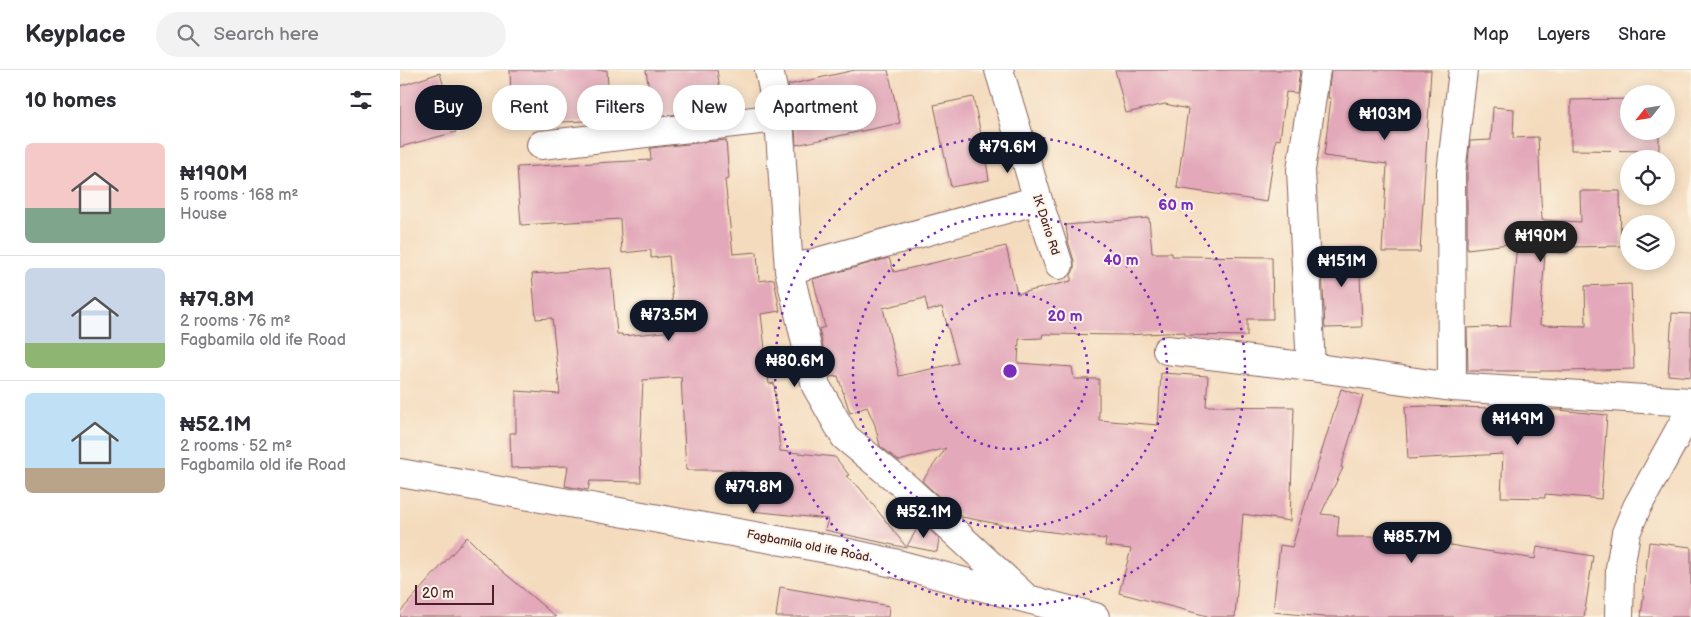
<!DOCTYPE html>
<html lang="en">
<head>
<meta charset="utf-8">
<style>
	body { margin:0; font-family:"Balsamiq Sans",sans-serif; background:#f2f2f3; color:#2b2b33; height:100vh; display:flex; flex-direction:column; font-size:19px; white-space:nowrap }
	* { box-sizing:border-box; margin:0 }
	p { font-size:16px; color:#7c7c81 }
	.icon { flex:none; width:28px; height:28px; fill:none; stroke:currentColor; stroke-width:2; stroke-linecap:round; stroke-linejoin:round }
	.map { position:relative; flex:1; overflow:hidden }
	.panel { display:flex; flex-direction:column; background:#fff; width:400px }
	.panel>* { flex:none }
	.top-card { position:absolute; left:15px; top:15px; width:475px; height:45px; display:flex; gap:10px }
	.needle { width:32px; rotate:240deg }
	.fabs { position:absolute; left:1220px; top:15px; display:grid; gap:10px }
	.fabs a { display:grid; place-items:center; width:55px; height:55px; border-radius:50%; background:#fff; box-shadow:0 2px 12px #0003; font-size:25px }
	.scale { position:absolute; left:15px; bottom:12px; width:79px; box-sizing:border-box; padding-left:5px; border:2px solid #4a1f2b; border-top:0; font-size:14px; line-height:18px; white-space:nowrap; color:#4a1f2b; -webkit-text-stroke:4px #fcf5e5; paint-order:stroke }
	.price { position:absolute; translate:-50% -42px; padding:0 11px; border-radius:18px; background:#111827; color:#fff; font-size:16px; line-height:32px; filter:drop-shadow(0 1px 2px #0008) }
	.price::after { content:''; position:absolute; left:50%; top:30px; width:15px; height:11px; margin-left:-8px; background:inherit; clip-path:polygon(0 0,100% 0,50% 100%) }
	.price.current { background:#222; color:#fff }
	ul { padding:0; list-style:none }
	li { display:flex; align-items:center; gap:15px; height:125px; padding:0 25px }
	li+li { border-top:1px solid #e1e1e2 }
	li span { display:grid; place-items:center; flex:none; width:140px; height:100px; border-radius:8px; color:#555 }
	li>.icon { margin-inline-start:auto }
	span .icon { width:60px; height:60px; fill:#fffc; stroke-width:1 }
	li b { font-size:21px }
	h2 { display:flex; justify-content:space-between; align-items:center; height:60px; padding:0 25px; font-size:21px }
	.tag { padding:0 18px; border-radius:22px; background:#fff; box-shadow:0 2px 12px #0003; font-size:18px; line-height:45px }
	.tag.current { background:#111827; color:#fff }
	header { display:flex; align-items:center; gap:30px; box-sizing:border-box; height:70px; padding:0 25px; background:#fff; border-bottom:1px solid #e1e1e2 }
	header strong { font-size:24px }
	nav { display:flex; gap:28px; margin-inline-start:auto; font-size:18px }
	.search { width:350px; height:45px; background:#f2f2f3; display:flex; align-items:center; gap:12px; box-sizing:border-box; padding:0 18px; border-radius:28px; color:#7c7c81; font-size:19px }
	main { display:flex; flex:1; min-height:0 }
	.map>svg:first-child { display:block }
	.building { fill:#e3a8ba; fill-rule:evenodd }
	.lines { fill:none; stroke-linecap:round; stroke-linejoin:round }
	.minor-casing { stroke:#86615e; stroke-width:30 }
	.minor { stroke:#fff; stroke-width:28 }
	.ring { fill:none; stroke:#7b2cbf; stroke-width:2.5; stroke-dasharray:2.5 5 }
	.labels { text-anchor:middle; dominant-baseline:central; stroke-width:4; stroke-linejoin:round; paint-order:stroke }
	.street-label { font-size:12px; fill:#4a1f2b; stroke:#fcf5e5 }
	.centre { fill:#7b2cbf; stroke:#fcf5e5; stroke-width:2.5 }
	.ring-label { font-size:15px; text-anchor:middle; font-weight:bold; fill:#7b2cbf; stroke:#fcf5e5; stroke-width:4; stroke-linejoin:round; paint-order:stroke }
</style>
</head>
<body>
<header>
<strong>Keyplace</strong>
<div class="search"><svg class="icon" aria-label="search" viewBox="0 0 24 24"><circle cx="10" cy="10" r="6"/><path d="M15 15l6 6"/></svg>Search here</div>
<nav><a>Map</a><a>Layers</a><a>Share</a></nav>
</header>
<main>
<section class="panel">
<h2>10 homes<svg class="icon" aria-label="filters" viewBox="0 0 24 24"><path d="M4 7h16M4 17h16"/><circle cx="9" cy="7" r="2"/><circle cx="15" cy="17" r="2"/></svg></h2>
<ul>
<li><span style="background:linear-gradient(#f6c9c9 65%,#7fa58c 0)"><svg class="icon" aria-label="home" viewBox="0 0 24 24"><path d="M3 11l9-7 9 7M6 9v11h12V9"/></svg></span><div><b>₦190M</b><p>5 rooms · 168 m²</p><p>House</p></div></li>
<li><span style="background:linear-gradient(#c9d6e8 75%,#8fb573 0)"><svg class="icon" aria-label="home" viewBox="0 0 24 24"><path d="M3 11l9-7 9 7M6 9v11h12V9"/></svg></span><div><b>₦79.8M</b><p>2 rooms · 76 m²</p><p>Fagbamila old ife Road</p></div></li>
<li><span style="background:linear-gradient(#bfe0f5 75%,#b9a48a 0)"><svg class="icon" aria-label="home" viewBox="0 0 24 24"><path d="M3 11l9-7 9 7M6 9v11h12V9"/></svg></span><div><b>₦52.1M</b><p>2 rooms · 52 m²</p><p>Fagbamila old ife Road</p></div></li>
</ul>
</section>
<div class="map">
<svg width="1291" height="547" viewBox="0 0 1291 547">
	<rect width="100%" height="100%" fill="#fcf5e5"/>
	<filter id="ink" filterUnits="userSpaceOnUse"><feTurbulence type="fractalNoise" baseFrequency=".02" numOctaves="2"/><feDisplacementMap in="SourceGraphic" scale="10" xChannelSelector="R" yChannelSelector="G"/><feConvolveMatrix kernelMatrix="1 2 1 2 8 2 1 2 1" color-interpolation-filters="sRGB"/></filter>
	<filter id="wash" filterUnits="userSpaceOnUse"><feTurbulence type="fractalNoise" baseFrequency=".0096" numOctaves="4" result="noise"/><feDisplacementMap in="SourceGraphic" scale="20" xChannelSelector="R" yChannelSelector="G"/><feGaussianBlur stdDeviation="1.12" result="paint"/><feColorMatrix in="noise" values="0 0 0 0 0 0 0 0 0 0 0 0 0 0 0 0 0 1.4 0 .05"/><feComposite in="paint" operator="in"/></filter>
	<g filter="url(#wash)">
		<rect width="100%" height="100%" fill="#f4dbbe"/>
		<g id="blocks">
			<path class="building" d="M 110,0 L 207,0 L 210,50 L 112,54 Z
				M 246,0 L 317,0 L 323,39 L 253,47 Z
				M 455,0 L 488,0 L 500,53 L 396,75 L 394,45 L 388,15 Z
				M 715,0 L 900,0 L 897,23 L 886,22 L 880,70 L 876,69 L 867,132 L 777,118 L 788,39 L 765,34 L 726,43 Z
				M 931,0 L 1031,0 L 1020,182 L 982,182 L 987,94 L 924,86 L 931,28 L 928,28 Z
				M 40,3 L 56,62 L 0,77 L 0,16 Z
				M 573,27 L 584,78 L 589,110 L 551,117 L 534,35 Z
				M 1229,29 L 1229,61 L 1259,61 L 1259,81 L 1171,80 L 1171,30 Z
				M 1093,37 L 1114,39 L 1113,68 L 1138,67 L 1142,150 L 1181,152 L 1180,121 L 1220,121 L 1221,176 L 1168,177 L 1168,183 L 1145,182 L 1140,255 L 1186,256 L 1185,216 L 1231,214 L 1234,299 L 1167,301 L 1068,301 L 1067,258 L 1110,256 L 1117,173 L 1067,179 L 1067,104 L 1070,71 L 1091,70 Z
				M 326,70 L 329,109 L 325,110 L 333,184 L 357,182 L 359,211 L 374,209 L 380,241 L 361,244 L 369,314 L 374,313 L 380,381 L 435,387 L 449,405 L 446,406 L 459,417 L 507,478 L 425,460 L 428,449 L 351,441 L 354,403 L 329,400 L 286,400 L 281,307 L 243,310 L 240,377 L 241,412 L 190,411 L 188,420 L 165,416 L 168,396 L 111,398 L 110,363 L 116,363 L 116,321 L 160,324 L 152,248 L 136,249 L 132,204 L 211,198 L 217,264 L 222,264 L 222,266 L 275,261 L 269,186 L 251,188 L 251,180 L 222,183 L 220,149 L 121,155 L 117,97 L 251,90 L 250,78 Z
				M 749,148 L 752,183 L 772,183 L 772,186 L 872,187 L 873,249 L 847,249 L 847,266 L 785,265 L 785,262 L 726,265 L 643,264 L 642,268 L 619,269 L 618,293 L 672,297 L 674,309 L 699,309 L 699,350 L 758,355 L 761,303 L 808,306 L 806,336 L 894,337 L 890,451 L 843,444 L 835,547 L 811,547 L 719,523 L 731,479 L 705,476 L 706,469 L 629,459 L 629,460 L 562,447 L 522,411 L 546,378 L 499,391 L 480,376 L 475,355 L 467,337 L 450,343 L 438,306 L 430,307 L 419,259 L 425,257 L 413,209 L 489,188 L 494,202 L 606,176 L 617,224 L 671,211 L 671,205 L 674,199 L 674,191 L 668,171 L 666,155 ZM 525,228 L 528,241 L 542,237 L 558,293 L 499,306 L 483,238 Z
				M 959,178 L 962,257 L 925,258 L 921,179 Z
				M 1272,243 L 1291,244 L 1291,307 L 1268,305 Z
				M 941,319 L 963,326 L 941,397 L 943,398 L 921,444 L 939,446 L 937,467 L 992,467 L 992,471 L 1050,473 L 1050,475 L 1135,489 L 1137,477 L 1193,486 L 1184,547 L 923,547 L 873,542 L 880,475 L 892,477 Z
				M 1025,336 L 1159,340 L 1207,345 L 1201,429 L 1145,424 L 1145,428 L 1101,427 L 1103,384 L 1008,389 L 1005,337 Z
				M 521,452 L 539,469 L 537,482 L 507,476 Z
				M 67,467 L 94,494 L 156,547 L 0,547 L 0,542 Z
				M 1249,472 L 1291,477 L 1291,547 L 1241,547 Z
				M 380,517 L 489,536 L 488,547 L 376,547 Z"/>
		</g>
	</g>
	<g filter="url(#ink)">
		<use href="#blocks" fill-opacity="0" stroke="#86615e" stroke-width="1"/>
		<g class="lines">
			<defs>
				<path id="minor" d="M 369,0 L 379,48 L 389,200 L 416,316 L 445,367 L 507,418 L 624,526
					M 599,0 L 638,130 L 659,195
					M 141,75 L 379,48
					M 389,200 L 638,130
					M 767,280 L 911,297 L 1052,317 L 1291,332
					M 911,297 L 901,100 L 916,0
					M 1052,317 L 1051,103 L 1063,0
					M 0,403 L 439,481 L 494,493 L 695,547
					M 1219,547 L 1220,498 L 1226,463 L 1237,437 L 1291,339"/>
			</defs>
			<use href="#minor" class="minor-casing"/>
			<use href="#minor" class="minor"/>
		</g>
	</g>
	<g class="ring">
		<circle cx="610" cy="301" r="78"/>
		<circle cx="610" cy="301" r="157"/>
		<circle cx="610" cy="301" r="235"/>
	</g>
	<g class="labels">
		<g class="street-label">
			<text transform="translate(646 155) rotate(72)">IK Dario Rd</text>
			<text transform="translate(408 476) rotate(11)">Fagbamila old ife Road</text>
		</g>
	</g>
	<circle cx="610" cy="301" r="8" class="centre"/>
	<g class="ring-label">
		<text x="776" y="140">60 m</text>
		<text x="721" y="195">40 m</text>
		<text x="665" y="251">20 m</text>
	</g>
</svg>
<div class="fabs">
<a><svg class="needle" viewBox="-14 -14 28 28"><path d="M0-13l5 13h-10z" fill="#e53935"/><path d="M0 13l5-13h-10z" fill="#7c7c81"/></svg></a>
<a><svg class="icon" aria-label="locate" viewBox="0 0 24 24"><circle cx="12" cy="12" r="6"/><path d="M12 2v4M12 18v4M2 12h4M18 12h4"/></svg></a>
<a><svg class="icon" aria-label="layers" viewBox="0 0 24 24"><path d="M12 4l9 5-9 5-9-5zM3 14l9 5 9-5"/></svg></a>
</div>
<div class="scale">20 m</div>
<b class="price" style="left:985px;top:71px">₦103M</b>
<b class="price" style="left:608px;top:104px">₦79.6M</b>
<b class="price current" style="left:1141px;top:193px">₦190M</b>
<b class="price" style="left:942px;top:218px">₦151M</b>
<b class="price" style="left:269px;top:272px">₦73.5M</b>
<b class="price" style="left:395px;top:318px">₦80.6M</b>
<b class="price" style="left:1118px;top:376px">₦149M</b>
<b class="price" style="left:354px;top:444px">₦79.8M</b>
<b class="price" style="left:524px;top:469px">₦52.1M</b>
<b class="price" style="left:1012px;top:494px">₦85.7M</b>
<div class="top-card">
<a class="tag current">Buy</a>
<a class="tag">Rent</a>
<a class="tag">Filters</a>
<a class="tag">New</a>
<a class="tag">Apartment</a>
</div>
</div>
</main>
</body>
</html>
